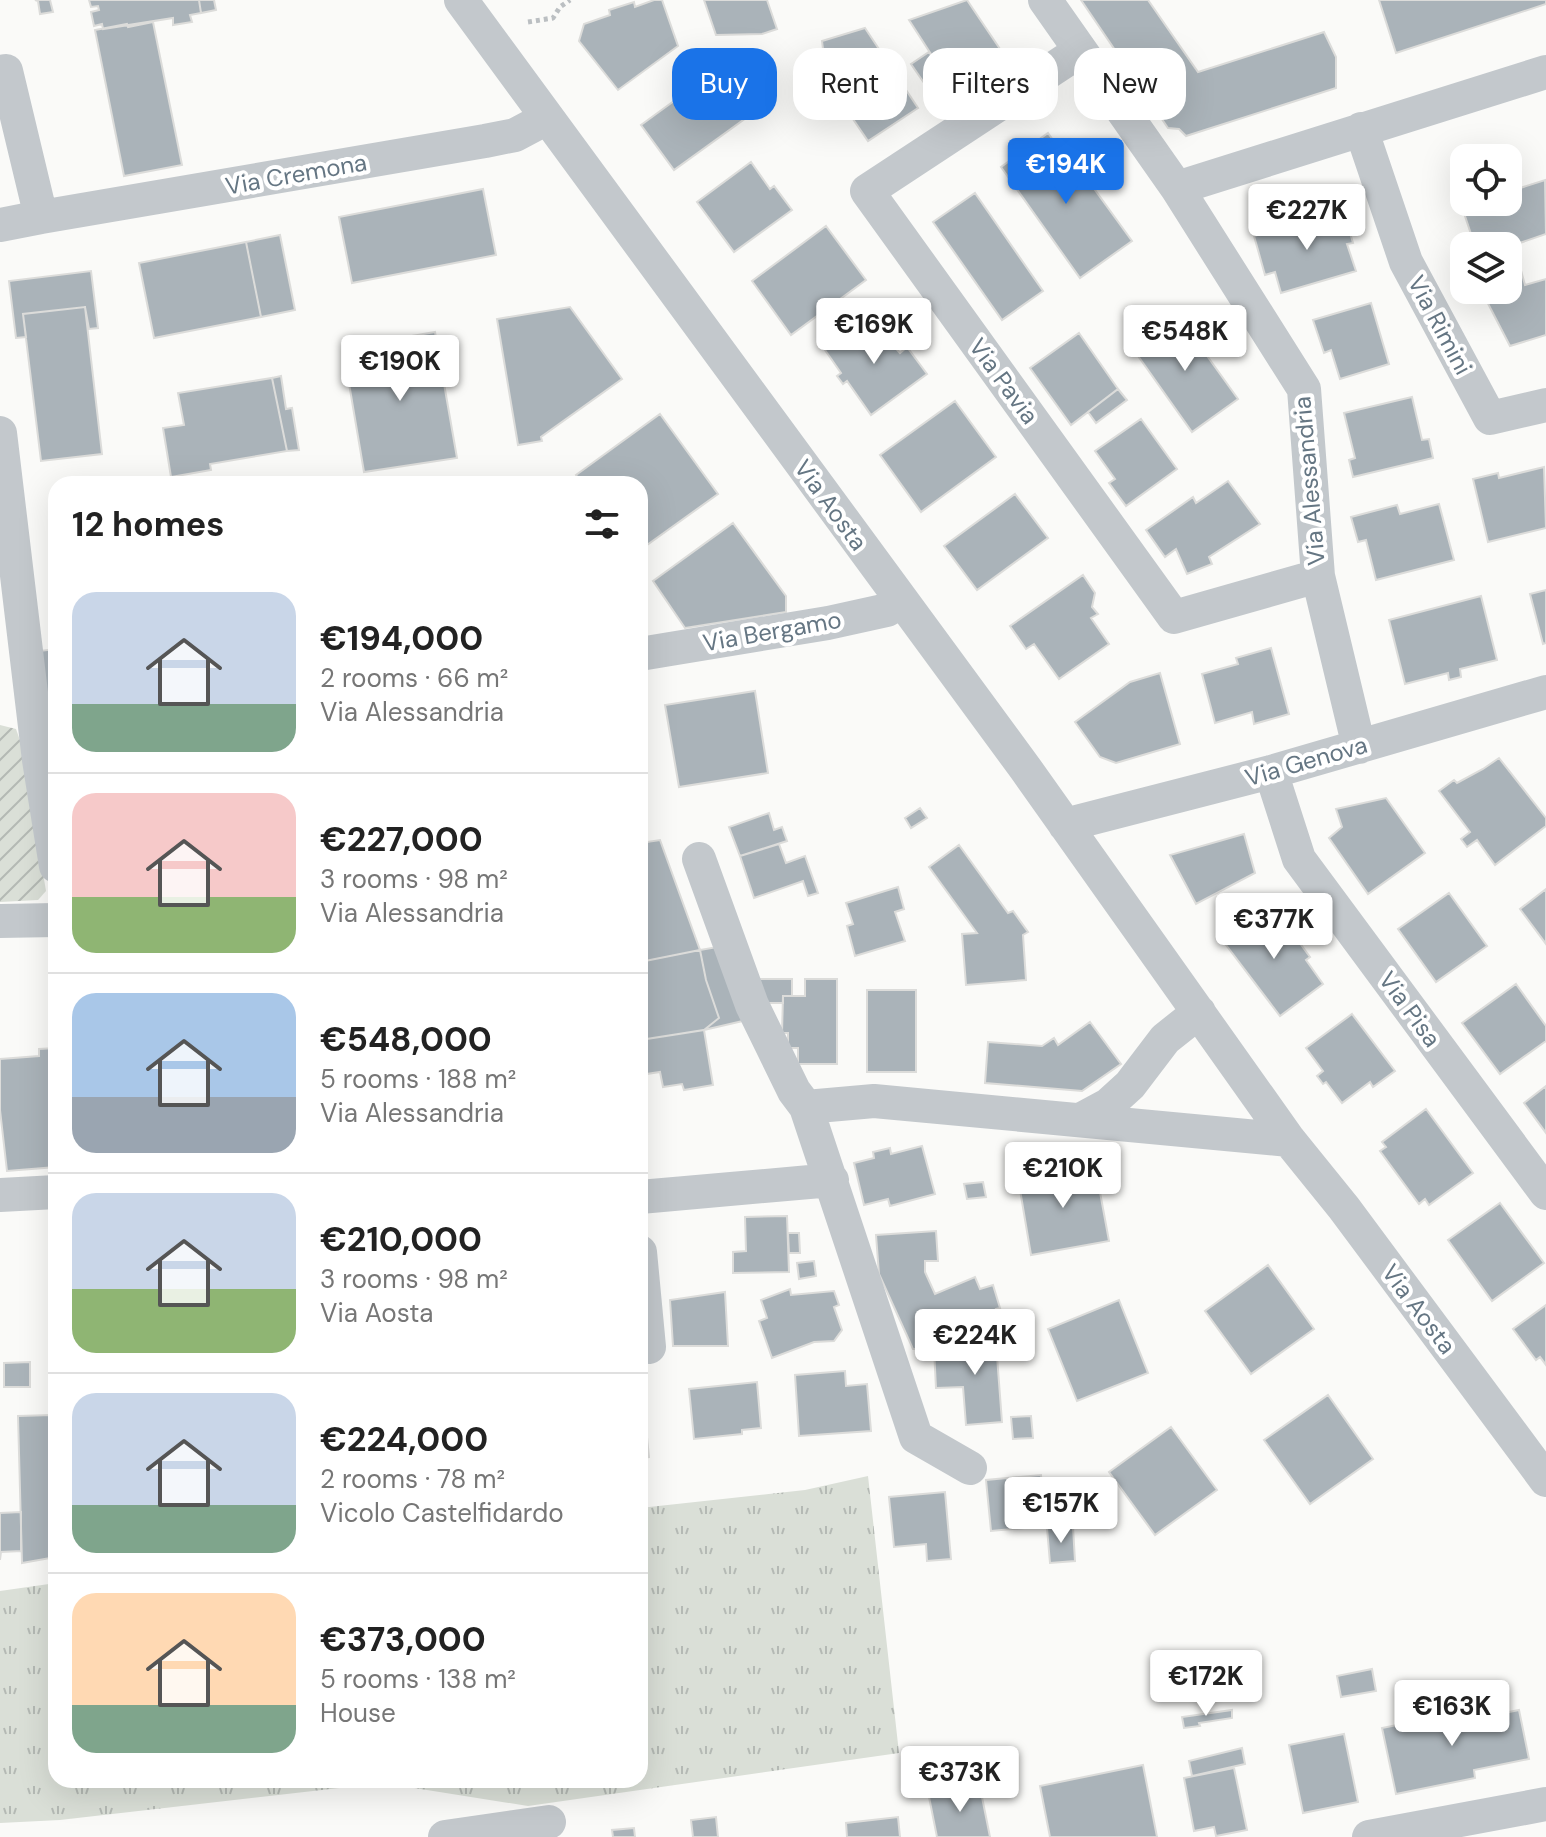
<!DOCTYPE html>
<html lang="en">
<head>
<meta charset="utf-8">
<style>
	body { margin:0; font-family:"DM Sans",sans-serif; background:#f2f2f2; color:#222; height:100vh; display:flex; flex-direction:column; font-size:30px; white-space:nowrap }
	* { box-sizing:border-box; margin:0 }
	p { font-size:26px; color:#767676 }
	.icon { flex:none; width:44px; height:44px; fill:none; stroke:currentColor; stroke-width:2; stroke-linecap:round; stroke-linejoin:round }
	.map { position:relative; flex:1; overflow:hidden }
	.panel { position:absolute; left:48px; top:476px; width:600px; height:1312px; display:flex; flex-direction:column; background:#fff; border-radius:24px; box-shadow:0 8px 32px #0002 }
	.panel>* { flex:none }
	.guide { position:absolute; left:672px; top:48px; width:754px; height:72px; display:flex; gap:16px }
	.buttons { position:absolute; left:1450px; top:144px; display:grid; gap:16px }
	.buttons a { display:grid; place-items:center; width:72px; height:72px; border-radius:16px; background:#fff; box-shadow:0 8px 32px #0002; font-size:40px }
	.price { position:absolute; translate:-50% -68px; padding:0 18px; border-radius:8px; background:#fff; color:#222; font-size:26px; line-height:52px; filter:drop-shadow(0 2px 4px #0008) }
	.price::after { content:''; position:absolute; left:50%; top:48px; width:24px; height:18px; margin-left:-12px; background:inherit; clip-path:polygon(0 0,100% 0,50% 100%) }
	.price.selected { background:#1a73e8; color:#fff }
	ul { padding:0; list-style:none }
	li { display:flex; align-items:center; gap:24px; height:200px; padding:0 24px }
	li+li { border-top:2px solid #e0e0e0 }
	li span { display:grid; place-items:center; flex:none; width:224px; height:160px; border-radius:24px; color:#555 }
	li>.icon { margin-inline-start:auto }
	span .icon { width:96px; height:96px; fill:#fffc; stroke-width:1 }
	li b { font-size:34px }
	h2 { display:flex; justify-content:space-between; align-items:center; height:96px; padding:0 24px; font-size:34px }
	.chip { padding:0 28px; border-radius:24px; background:#fff; box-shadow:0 8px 32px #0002; font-size:28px; line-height:72px }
	.chip.selected { background:#1a73e8; color:#fff }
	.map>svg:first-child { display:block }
	.grass { fill:url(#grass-tufts) }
	.garden { fill:url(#garden-furrows) }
	.building { fill:#aab3b9; stroke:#dcdcda; stroke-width:2 }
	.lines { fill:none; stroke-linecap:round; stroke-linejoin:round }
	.path { stroke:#bbbfc2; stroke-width:5; stroke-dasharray:4 4; stroke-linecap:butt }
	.minor { stroke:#c3c8cc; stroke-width:34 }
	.labels { text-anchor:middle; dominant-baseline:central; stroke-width:8; stroke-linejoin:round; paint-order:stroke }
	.street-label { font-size:24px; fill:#657683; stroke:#fff }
</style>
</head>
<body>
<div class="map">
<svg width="1546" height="1837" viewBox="0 0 1546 1837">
	<defs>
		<pattern id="grass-tufts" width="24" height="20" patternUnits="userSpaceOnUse" patternTransform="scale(2)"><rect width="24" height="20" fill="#dadfd7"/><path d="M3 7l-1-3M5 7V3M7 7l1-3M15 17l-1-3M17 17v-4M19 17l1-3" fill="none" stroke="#b4b9b4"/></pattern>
		<pattern id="garden-furrows" width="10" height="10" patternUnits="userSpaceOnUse" patternTransform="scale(2)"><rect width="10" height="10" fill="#dadfd7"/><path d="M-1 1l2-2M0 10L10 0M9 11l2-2" fill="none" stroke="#b4b9b4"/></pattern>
	</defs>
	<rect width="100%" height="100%" fill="#fafaf8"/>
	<path class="grass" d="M 868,1476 L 899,1753 L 528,1806 L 383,1783 L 60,1820 L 0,1823 L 0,1591 L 56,1583 L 56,1780 L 640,1780 L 640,1508 L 805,1490 Z"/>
	<path class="garden" d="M 0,725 L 16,729 L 22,746 L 46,891 L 38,900 L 0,902 Z"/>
	<path class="building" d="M 35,0 L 50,0 L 53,12 L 40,14 L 38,1 Z
		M 89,0 L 199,0 L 201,13 L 190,15 L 192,22 L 173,25 L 173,18 L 103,29 L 102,24 L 94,26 L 91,12 L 99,10 L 98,6 L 91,7 Z
		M 199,0 L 214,0 L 216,10 L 201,13 Z
		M 654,0 L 662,0 L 678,46 L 618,90 L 579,41 L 584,24 L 610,15 L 609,10 L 634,2 L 635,7 Z
		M 704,0 L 767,0 L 777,29 L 762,34 L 716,35 Z
		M 967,0 L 1002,52 L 951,85 L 909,20 Z
		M 1081,0 L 1148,0 L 1198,72 L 1324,32 L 1336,57 L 1336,88 L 1186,136 L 1179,129 L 1168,128 Z
		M 1379,0 L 1546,0 L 1546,4 L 1396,53 Z
		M 153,22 L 182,165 L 124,176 L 95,30 L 127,24 L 128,27 Z
		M 865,28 L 918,108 L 868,141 L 827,81 L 822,41 Z
		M 929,52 L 951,85 L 933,96 L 911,64 Z
		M 711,74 L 717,81 L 728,74 L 743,76 L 749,84 L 759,76 L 775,97 L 674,170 L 641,125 Z
		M 1048,133 L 1075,171 L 1079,168 L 1132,241 L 1080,278 L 1001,167 Z
		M 751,162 L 770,189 L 774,186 L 792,210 L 734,252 L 697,202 Z
		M 1545,180 L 1546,234 L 1514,245 L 1525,285 L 1546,279 L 1546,335 L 1510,346 L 1481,290 L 1508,290 L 1508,246 L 1475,246 L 1462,207 L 1476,202 L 1508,202 L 1508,192 Z
		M 483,189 L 496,255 L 352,283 L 339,217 Z
		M 975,193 L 1043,291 L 1002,320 L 933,222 Z
		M 1338,211 L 1344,231 L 1349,229 L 1353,243 L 1347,244 L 1356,271 L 1281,293 L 1275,272 L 1265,275 L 1254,236 Z
		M 826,226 L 866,280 L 791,335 L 752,281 Z
		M 280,235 L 295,310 L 261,317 L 246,242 Z
		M 246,242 L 261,317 L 154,338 L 139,263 Z
		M 91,271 L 98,328 L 89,329 L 85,307 L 23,314 L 26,337 L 16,338 L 9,281 Z
		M 1371,303 L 1389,364 L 1340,379 L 1331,350 L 1324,353 L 1313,320 Z
		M 85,307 L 102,454 L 41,461 L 23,314 Z
		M 570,307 L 622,379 L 541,437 L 542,441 L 518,445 L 497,319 Z
		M 1177,314 L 1238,399 L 1192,432 L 1131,346 Z
		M 869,318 L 900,353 L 907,347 L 927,374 L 871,415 L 847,381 L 843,384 L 837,376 L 841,373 L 825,350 Z
		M 435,332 L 457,458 L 364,472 L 343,348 Z
		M 1079,333 L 1118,389 L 1071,425 L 1030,368 Z
		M 281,376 L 286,409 L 292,408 L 299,450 L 287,451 L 272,378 Z
		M 272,378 L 287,451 L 210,464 L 211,470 L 171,477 L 163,428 L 184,425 L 178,393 Z
		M 1118,389 L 1127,400 L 1096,423 L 1088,412 Z
		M 1412,397 L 1422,440 L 1429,439 L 1433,458 L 1353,477 L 1349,460 L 1355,458 L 1344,413 Z
		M 955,401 L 996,457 L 921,512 L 880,455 Z
		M 660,414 L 718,494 L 640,550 L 640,484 L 582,484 L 576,475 Z
		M 1141,419 L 1177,469 L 1126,506 L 1109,483 L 1115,479 L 1095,451 Z
		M 1544,467 L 1546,528 L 1488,542 L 1473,479 L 1498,473 L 1499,478 Z
		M 1228,481 L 1260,524 L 1209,557 L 1212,564 L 1187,574 L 1176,549 L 1165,557 L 1146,530 L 1193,497 L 1196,503 Z
		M 1015,494 L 1048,538 L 977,590 L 944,546 Z
		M 1439,504 L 1454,560 L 1376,580 L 1366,540 L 1358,542 L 1351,517 L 1397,505 L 1400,514 Z
		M 733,523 L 786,596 L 786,612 L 685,628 L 653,581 Z
		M 1083,575 L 1095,593 L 1092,607 L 1098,614 L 1091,618 L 1109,644 L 1059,679 L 1034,644 L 1026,649 L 1010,626 Z
		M 1546,590 L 1546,643 L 1543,644 L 1530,594 Z
		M 1481,596 L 1497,660 L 1460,669 L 1461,677 L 1449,680 L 1448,673 L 1405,684 L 1389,620 Z
		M 1271,648 L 1289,714 L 1254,724 L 1252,712 L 1215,723 L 1202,674 L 1238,664 L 1236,658 Z
		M 56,649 L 56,733 L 52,733 L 39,651 Z
		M 1160,673 L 1180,744 L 1116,763 L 1100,757 L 1075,722 L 1130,682 Z
		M 755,691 L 768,773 L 679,787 L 665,705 Z
		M 1499,758 L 1546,818 L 1546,826 L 1495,865 L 1477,840 L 1467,847 L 1461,839 L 1470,832 L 1439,791 L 1454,780 L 1457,783 L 1483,769 Z
		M 1386,798 L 1425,853 L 1368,894 L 1329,838 L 1342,827 L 1336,809 Z
		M 920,808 L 927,818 L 911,828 L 905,818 Z
		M 769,813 L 774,830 L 782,827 L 787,841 L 740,856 L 729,827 Z
		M 1244,834 L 1255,873 L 1196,904 L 1170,855 Z
		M 660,840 L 700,950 L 640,962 L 640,843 Z
		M 779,844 L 786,863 L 805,856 L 818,893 L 808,896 L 803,881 L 754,898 L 740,856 Z
		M 959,845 L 1008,913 L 1013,911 L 1028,932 L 1023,935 L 1026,980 L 966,985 L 962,934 L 977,933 L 929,867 Z
		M 898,887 L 904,909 L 895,912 L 905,941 L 855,956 L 847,926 L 853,924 L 846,903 Z
		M 1546,889 L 1546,944 L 1520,909 Z
		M 1449,893 L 1487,946 L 1436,982 L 1398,929 Z
		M 1263,910 L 1269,917 L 1277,912 L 1310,957 L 1306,960 L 1323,984 L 1280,1016 L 1223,941 Z
		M 717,947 L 747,1020 L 704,1030 L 719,1018 L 706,980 L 700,950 Z
		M 700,950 L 706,980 L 719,1018 L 704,1030 L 640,1040 L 640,962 Z
		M 755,979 L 792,979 L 792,996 L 783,996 L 783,1003 L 755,1003 Z
		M 805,979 L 837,979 L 837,1064 L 798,1064 L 798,1048 L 788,1048 L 788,1033 L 782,1033 L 783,996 L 805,996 Z
		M 1516,984 L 1546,1026 L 1546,1041 L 1500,1074 L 1462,1023 Z
		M 867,990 L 916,990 L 916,1072 L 867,1072 Z
		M 1352,1014 L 1395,1071 L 1373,1087 L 1370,1082 L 1342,1103 L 1326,1082 L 1323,1084 L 1317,1076 L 1323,1071 L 1306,1048 Z
		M 1090,1022 L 1121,1064 L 1082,1091 L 985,1083 L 988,1042 L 1042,1046 L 1054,1038 L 1058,1045 Z
		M 704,1030 L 713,1085 L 684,1090 L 682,1084 L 663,1087 L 660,1072 L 640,1075 L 640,1040 Z
		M 56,1048 L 56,1167 L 7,1171 L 0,1110 L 0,1059 L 39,1056 L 39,1049 Z
		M 1546,1086 L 1546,1133 L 1524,1103 Z
		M 1426,1109 L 1473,1173 L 1429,1205 L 1425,1199 L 1419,1204 L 1380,1151 L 1386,1147 L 1382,1142 Z
		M 922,1146 L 935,1194 L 890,1206 L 888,1199 L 864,1205 L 854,1163 L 874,1158 L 873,1152 L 890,1148 L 891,1154 Z
		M 1095,1165 L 1109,1241 L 1031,1255 L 1018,1178 Z
		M 983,1182 L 986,1197 L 967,1199 L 964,1184 Z
		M 1500,1203 L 1544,1263 L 1492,1301 L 1448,1240 Z
		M 787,1216 L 789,1272 L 733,1273 L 733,1252 L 746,1251 L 745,1217 Z
		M 936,1231 L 938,1261 L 925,1261 L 925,1272 L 935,1294 L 975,1277 L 980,1289 L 993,1285 L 1000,1308 L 996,1309 L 1001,1324 L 988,1325 L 989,1331 L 968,1332 L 974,1349 L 913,1349 L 879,1274 L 876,1235 Z
		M 788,1233 L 799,1233 L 800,1253 L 789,1253 Z
		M 814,1261 L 816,1276 L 799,1279 L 797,1263 Z
		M 1268,1265 L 1314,1329 L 1251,1374 L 1205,1311 Z
		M 790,1289 L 791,1295 L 834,1291 L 839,1305 L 834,1307 L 842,1330 L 834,1341 L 814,1342 L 772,1358 L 759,1321 L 767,1318 L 761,1300 Z
		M 725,1292 L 728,1346 L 673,1346 L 670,1300 Z
		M 1119,1300 L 1148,1373 L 1077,1401 L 1048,1329 Z
		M 1546,1305 L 1546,1365 L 1540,1357 L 1536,1360 L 1513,1329 Z
		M 998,1337 L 999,1343 L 1011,1342 L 1011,1345 L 1017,1344 L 1020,1354 L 997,1356 L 1002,1422 L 966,1425 L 963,1387 L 936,1388 L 934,1349 L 974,1349 L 971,1340 Z
		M 30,1362 L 30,1387 L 4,1387 L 4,1363 Z
		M 640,1368 L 649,1457 L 640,1458 Z
		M 845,1371 L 846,1386 L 867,1384 L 871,1431 L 799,1436 L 795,1375 Z
		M 757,1382 L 761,1428 L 742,1430 L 742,1434 L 694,1439 L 689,1389 Z
		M 1328,1395 L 1373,1459 L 1310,1504 L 1264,1440 Z
		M 52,1415 L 56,1557 L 22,1563 L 18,1416 Z
		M 1031,1416 L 1033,1438 L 1013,1439 L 1011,1417 Z
		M 1171,1427 L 1217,1490 L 1155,1535 L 1109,1472 Z
		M 1041,1475 L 1046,1526 L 991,1531 L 986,1480 Z
		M 945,1492 L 951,1559 L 927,1561 L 926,1544 L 894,1547 L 889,1497 Z
		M 21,1512 L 21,1551 L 1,1552 L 0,1560 L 0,1513 Z
		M 1073,1527 L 1075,1561 L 1050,1563 L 1047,1528 Z
		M 1372,1669 L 1376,1691 L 1341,1697 L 1337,1676 Z
		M 1482,1708 L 1484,1717 L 1519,1710 L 1529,1759 L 1474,1770 L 1475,1778 L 1396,1794 L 1382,1728 Z
		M 1232,1710 L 1232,1718 L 1199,1723 L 1200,1726 L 1184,1728 L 1182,1717 Z
		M 1344,1734 L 1358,1802 L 1303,1813 L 1289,1745 Z
		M 1242,1748 L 1245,1764 L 1192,1776 L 1189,1761 Z
		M 1143,1765 L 1157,1837 L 1050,1837 L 1040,1786 Z
		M 1234,1768 L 1247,1830 L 1216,1836 L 1214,1827 L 1194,1831 L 1184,1778 Z
		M 980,1787 L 990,1837 L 937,1837 L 929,1797 Z
		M 716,1817 L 718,1837 L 693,1837 L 691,1820 Z
		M 898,1817 L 900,1837 L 847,1837 L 846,1823 Z
		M 634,1828 L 635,1837 L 613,1837 L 612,1830 Z"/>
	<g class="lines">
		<path class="path" d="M 528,22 L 553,18 L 560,7 L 570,0"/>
		<path class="minor" d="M 461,0 L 1025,768 L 1289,1140 L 1344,1208 L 1546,1480
			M 1045,0 L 1177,188 L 1304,389 L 1318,576 L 1359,747
			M 1080,51 L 867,191 L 1174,617 L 1318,576
			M 0,72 L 6,71 L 41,217 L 0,225
			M 1361,129 L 1406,262 L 1490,418 L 1546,405
			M 1177,188 L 1546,72
			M 41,217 L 485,141 L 515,135 L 547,118
			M 0,433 L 39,760
			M 640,654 L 828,623 L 887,610 L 902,601
			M 56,757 L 39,760 L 56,866
			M 1271,772 L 1299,859 L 1546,1193
			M 1065,825 L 1271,772 L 1546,692
			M 699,859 L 752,1005 L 794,1091 L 806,1107 L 916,1437 L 970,1468
			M 0,921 L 56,920
			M 806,1107 L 874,1101 L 1289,1140
			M 1082,1119 L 1108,1105 L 1130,1085 L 1165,1039 L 1199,1012
			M 0,1195 L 56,1192
			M 640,1197 L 832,1180
			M 640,1252 L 649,1347
			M 445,1837 L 549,1822
			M 1369,1837 L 1546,1804"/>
	</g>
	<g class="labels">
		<g class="street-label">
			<text transform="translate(296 174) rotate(-10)">Via Cremona</text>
			<text transform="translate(1440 325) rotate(62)">Via Rimini</text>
			<text transform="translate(1004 381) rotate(54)">Via Pavia</text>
			<text transform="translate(1309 481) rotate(-95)">Via Alessandria</text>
			<text transform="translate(831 505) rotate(54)">Via Aosta</text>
			<text transform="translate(772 631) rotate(-10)">Via Bergamo</text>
			<text transform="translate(1306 761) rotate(-16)">Via Genova</text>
			<text transform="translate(1410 1009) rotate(54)">Via Pisa</text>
			<text transform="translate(1419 1309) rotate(53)">Via Aosta</text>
		</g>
	</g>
</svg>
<div class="buttons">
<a><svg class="icon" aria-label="locate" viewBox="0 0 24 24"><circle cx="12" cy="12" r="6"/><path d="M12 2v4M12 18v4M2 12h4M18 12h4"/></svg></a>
<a><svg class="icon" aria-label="layers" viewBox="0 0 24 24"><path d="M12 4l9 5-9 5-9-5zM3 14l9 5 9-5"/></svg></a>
</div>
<b class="price selected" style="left:1066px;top:206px">€194K</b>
<b class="price" style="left:1307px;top:252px">€227K</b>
<b class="price" style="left:874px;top:366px">€169K</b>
<b class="price" style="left:1185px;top:373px">€548K</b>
<b class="price" style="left:400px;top:403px">€190K</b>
<b class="price" style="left:1274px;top:961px">€377K</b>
<b class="price" style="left:1063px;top:1210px">€210K</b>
<b class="price" style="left:975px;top:1377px">€224K</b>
<b class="price" style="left:1061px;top:1545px">€157K</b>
<b class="price" style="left:1206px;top:1718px">€172K</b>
<b class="price" style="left:1452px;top:1748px">€163K</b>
<b class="price" style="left:960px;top:1814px">€373K</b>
<div class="guide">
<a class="chip selected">Buy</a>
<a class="chip">Rent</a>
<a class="chip">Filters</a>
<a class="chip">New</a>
</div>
<section class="panel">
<h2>12 homes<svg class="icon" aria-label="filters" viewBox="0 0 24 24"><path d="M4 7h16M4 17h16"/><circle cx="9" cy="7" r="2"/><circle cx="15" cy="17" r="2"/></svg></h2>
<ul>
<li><span style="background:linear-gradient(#c9d6e8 70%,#7fa58c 0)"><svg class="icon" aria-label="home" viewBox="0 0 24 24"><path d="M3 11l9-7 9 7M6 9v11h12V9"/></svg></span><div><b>€194,000</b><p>2 rooms · 66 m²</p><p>Via Alessandria</p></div></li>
<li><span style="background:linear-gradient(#f6c9c9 65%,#8fb573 0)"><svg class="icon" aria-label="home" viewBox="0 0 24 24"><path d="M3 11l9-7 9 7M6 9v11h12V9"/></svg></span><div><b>€227,000</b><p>3 rooms · 98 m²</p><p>Via Alessandria</p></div></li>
<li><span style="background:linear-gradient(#a9c7e8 65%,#9aa5b1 0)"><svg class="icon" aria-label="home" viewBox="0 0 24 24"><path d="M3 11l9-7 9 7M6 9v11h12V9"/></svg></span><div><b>€548,000</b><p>5 rooms · 188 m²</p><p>Via Alessandria</p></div></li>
<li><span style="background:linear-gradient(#c9d6e8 60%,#8fb573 0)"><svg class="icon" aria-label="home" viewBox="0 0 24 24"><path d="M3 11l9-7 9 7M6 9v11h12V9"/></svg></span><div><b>€210,000</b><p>3 rooms · 98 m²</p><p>Via Aosta</p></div></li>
<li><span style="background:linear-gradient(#c9d6e8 70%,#7fa58c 0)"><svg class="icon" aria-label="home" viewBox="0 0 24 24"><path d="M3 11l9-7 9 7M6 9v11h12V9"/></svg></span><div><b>€224,000</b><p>2 rooms · 78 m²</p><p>Vicolo Castelfidardo</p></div></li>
<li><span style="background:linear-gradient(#ffd9b3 70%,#7fa58c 0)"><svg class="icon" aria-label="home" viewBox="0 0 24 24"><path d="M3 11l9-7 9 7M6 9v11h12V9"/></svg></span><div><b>€373,000</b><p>5 rooms · 138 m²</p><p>House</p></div></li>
</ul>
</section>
</div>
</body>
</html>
